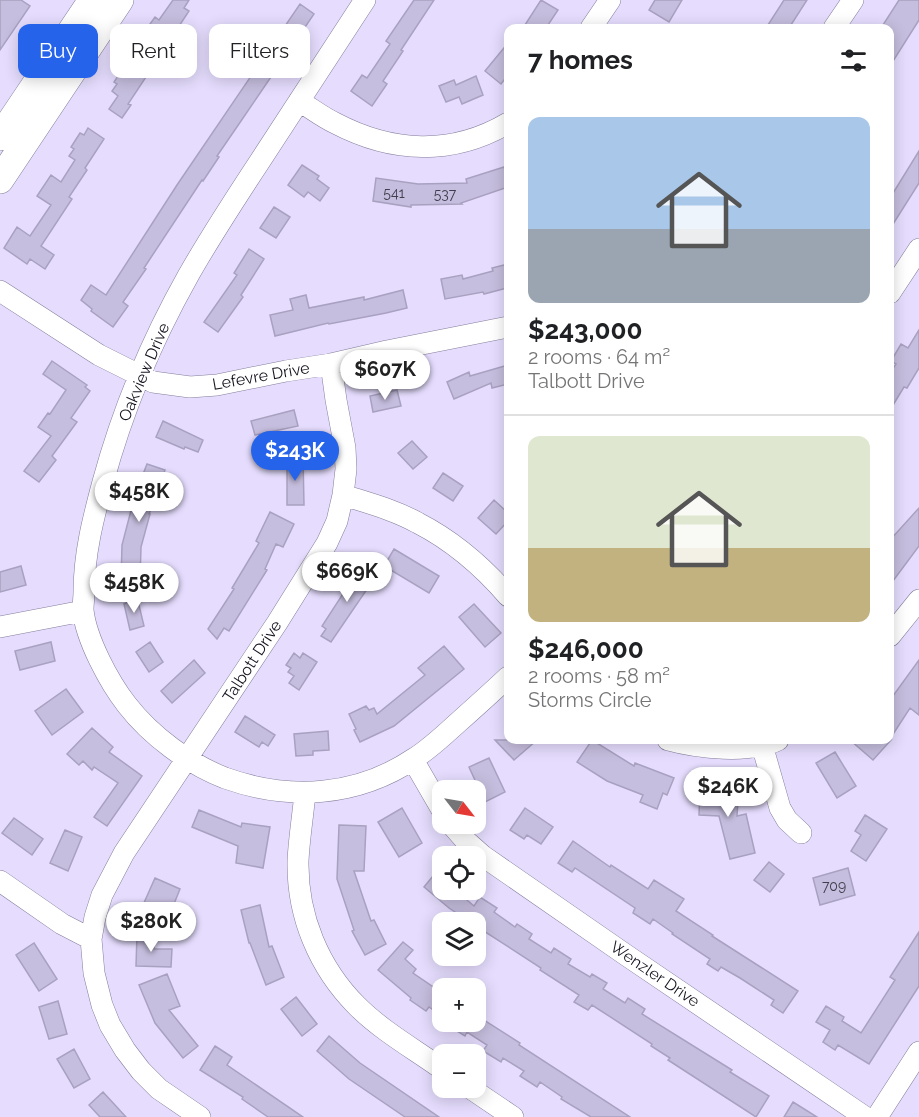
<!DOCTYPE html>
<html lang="en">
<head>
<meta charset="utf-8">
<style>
	body { margin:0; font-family:Raleway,sans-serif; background:#f6f6f6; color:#202124; height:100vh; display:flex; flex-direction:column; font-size:22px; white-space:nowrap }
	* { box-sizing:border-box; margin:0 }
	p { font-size:20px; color:#757577 }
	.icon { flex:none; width:33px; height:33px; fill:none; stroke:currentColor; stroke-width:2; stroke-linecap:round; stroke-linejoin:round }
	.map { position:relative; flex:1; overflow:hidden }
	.side { position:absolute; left:504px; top:24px; width:390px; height:720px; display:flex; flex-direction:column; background:#fff; border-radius:12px; box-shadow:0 3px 15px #0003 }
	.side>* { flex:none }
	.guide { position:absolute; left:18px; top:24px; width:396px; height:54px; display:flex; gap:12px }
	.needle { width:39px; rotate:121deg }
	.fabs { position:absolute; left:432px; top:780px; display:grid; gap:12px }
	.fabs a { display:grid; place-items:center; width:54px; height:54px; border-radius:12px; background:#fff; box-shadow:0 3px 15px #0003; font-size:30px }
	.price { position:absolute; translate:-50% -51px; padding:0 14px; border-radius:21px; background:#fff; color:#222; font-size:20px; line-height:39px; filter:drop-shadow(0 2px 3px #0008) }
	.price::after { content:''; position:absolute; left:50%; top:36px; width:18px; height:14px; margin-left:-9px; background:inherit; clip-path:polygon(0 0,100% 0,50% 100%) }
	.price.selected { background:#2563eb; color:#fff }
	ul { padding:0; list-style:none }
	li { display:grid; align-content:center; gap:12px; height:318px; padding:0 24px }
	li+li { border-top:2px solid #e0e0e0 }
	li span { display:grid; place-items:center; height:186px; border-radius:12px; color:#555 }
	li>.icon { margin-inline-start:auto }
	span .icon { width:108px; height:108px; fill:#fffc; stroke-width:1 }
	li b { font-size:26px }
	h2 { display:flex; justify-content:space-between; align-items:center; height:72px; padding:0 24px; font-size:26px }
	.chip { padding:0 21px; border-radius:12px; background:#fff; box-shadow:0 3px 15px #0003; font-size:21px; line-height:54px }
	.chip.selected { background:#2563eb; color:#fff }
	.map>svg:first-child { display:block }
	.building { fill:#c6bede; stroke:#a9a1c0; stroke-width:1.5 }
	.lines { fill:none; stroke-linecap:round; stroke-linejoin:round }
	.minor-casing { stroke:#857d9b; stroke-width:22 }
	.major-casing { stroke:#857d9b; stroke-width:28 }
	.minor { stroke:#fff; stroke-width:21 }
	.major { stroke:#fff; stroke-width:27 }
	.labels { text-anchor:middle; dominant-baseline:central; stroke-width:4.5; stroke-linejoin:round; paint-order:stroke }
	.number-label { font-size:14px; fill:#413d4d }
	.street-label { font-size:16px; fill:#15121d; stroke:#fff }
</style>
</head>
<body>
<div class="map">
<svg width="919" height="1117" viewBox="0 0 919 1117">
	<rect width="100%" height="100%" fill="#e6ddfe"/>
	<path class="building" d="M 0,0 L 21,0 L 30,6 L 0,50 Z
		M 173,0 L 189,0 L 184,8 L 189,11 L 166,46 L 145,31 L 155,17 L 159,20 Z
		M 414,0 L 434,0 L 401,50 L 403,51 L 383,81 L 387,84 L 372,106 L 351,91 L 362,75 L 367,78 L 390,44 L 386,41 Z
		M 541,0 L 558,10 L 546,28 L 523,28 Z
		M 655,0 L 682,0 L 669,22 L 649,10 Z
		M 784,0 L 807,0 L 789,28 L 766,28 Z
		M 899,0 L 919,0 L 919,20 L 890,66 L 890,28 L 881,28 Z
		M 300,4 L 314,14 L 241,121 L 217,156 L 219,157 L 203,181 L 202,180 L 144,268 L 146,269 L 123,302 L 128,306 L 113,327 L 91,311 L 92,309 L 81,300 L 91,285 L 106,295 L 177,185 Z
		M 508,43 L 508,75 L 501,84 L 485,71 Z
		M 128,61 L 148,74 L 128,104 L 131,105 L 122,118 L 109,109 L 118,96 L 112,91 L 117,84 L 114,82 Z
		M 476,76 L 483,95 L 462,104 L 459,97 L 446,102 L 439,86 L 454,80 L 456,85 Z
		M 88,128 L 104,139 L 85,168 L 87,170 L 69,197 L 72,199 L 41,246 L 54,255 L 45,269 L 30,259 L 27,264 L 4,248 L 17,227 L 30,236 L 51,205 L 37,196 L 51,175 L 61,182 L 75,160 L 69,156 L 74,149 L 71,147 L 80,133 L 84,135 Z
		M 919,151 L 919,183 L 890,229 L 890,198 Z
		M 302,165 L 319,176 L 317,179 L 329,188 L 320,201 L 308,192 L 304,197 L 288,185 Z
		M 504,167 L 508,181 L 508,187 L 461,203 L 462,204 L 411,205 L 411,207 L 373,201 L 376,178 L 418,184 L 467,183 L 466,179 Z
		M 274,207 L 290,217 L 276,238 L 260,228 Z
		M 249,249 L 264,259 L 241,295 L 243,297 L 218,332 L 204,322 L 237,275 L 234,273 Z
		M 508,264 L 508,277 L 505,278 L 507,288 L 484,294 L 483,292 L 445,299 L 441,279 L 462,275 L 463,279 L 493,271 L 492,268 Z
		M 403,290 L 407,308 L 386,313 L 329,324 L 328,323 L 275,336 L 270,315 L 293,310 L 290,299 L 306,295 L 309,308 L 364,297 L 364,300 Z
		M 919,330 L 919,368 L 907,388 L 904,387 L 890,410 L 890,373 L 896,364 L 891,361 L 901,344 L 908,348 Z
		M 52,361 L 87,385 L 85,387 L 90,391 L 71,418 L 77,422 L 52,456 L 56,460 L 39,482 L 24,471 L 51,436 L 38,427 L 48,413 L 50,414 L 66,390 L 43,374 Z
		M 508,365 L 508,384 L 492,388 L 491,383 L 454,399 L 447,382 L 469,372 L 470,376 Z
		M 397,390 L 401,406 L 373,412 L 370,396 Z
		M 294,410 L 298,426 L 255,435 L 251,421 Z
		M 163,421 L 203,440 L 198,452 L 185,447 L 184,449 L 156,437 Z
		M 412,441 L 427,457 L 413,469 L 398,453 Z
		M 287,458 L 303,458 L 304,505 L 287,505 Z
		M 147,464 L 165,470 L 149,514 L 150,514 L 141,547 L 140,582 L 121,581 L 122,545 L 135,495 Z
		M 443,473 L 463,486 L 453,501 L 433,488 Z
		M 494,500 L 508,513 L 505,518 L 508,521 L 496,534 L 478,518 Z
		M 919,508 L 919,546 L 890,585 L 890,540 Z
		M 270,512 L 294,524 L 283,547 L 276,544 L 265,569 L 267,570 L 229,631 L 224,628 L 217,639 L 208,629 L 234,589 L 232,588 L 259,543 L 256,541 Z
		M 394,549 L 439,576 L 429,593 L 384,566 Z
		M 21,566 L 26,585 L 0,592 L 0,572 Z
		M 361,566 L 376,576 L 331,642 L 321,636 L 326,629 L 322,626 Z
		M 137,597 L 144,626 L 130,630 L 124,604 Z
		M 474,604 L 501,633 L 485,647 L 459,617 Z
		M 51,642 L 55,661 L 20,670 L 15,651 Z
		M 150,642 L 163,662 L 149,672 L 136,652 Z
		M 444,646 L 464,669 L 394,726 L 360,742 L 354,730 L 356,729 L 349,714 L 366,706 L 369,710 L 374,708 L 377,714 L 425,675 L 418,668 Z
		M 294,653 L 300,658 L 303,653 L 317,662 L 299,690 L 289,683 L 294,676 L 288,672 L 291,668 L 286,665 Z
		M 194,660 L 205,673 L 172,703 L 161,691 Z
		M 919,660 L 919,715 L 910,708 L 890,739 L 890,700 Z
		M 66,689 L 83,712 L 52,735 L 35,711 Z
		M 245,716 L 275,735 L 268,746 L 262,742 L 259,747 L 235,732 Z
		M 92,728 L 113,747 L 109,752 L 142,776 L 107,826 L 94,817 L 118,783 L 94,767 L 92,770 L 83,761 L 79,765 L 67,754 Z
		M 328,731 L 329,750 L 313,751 L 313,755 L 296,756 L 294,734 Z
		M 495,740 L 537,740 L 514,760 Z
		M 592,740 L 634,766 L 635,763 L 674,778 L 667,795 L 663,793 L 657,809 L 640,802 L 643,795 L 607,781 L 577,762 Z
		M 850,740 L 891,740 L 873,760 Z
		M 835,752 L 856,786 L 837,798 L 816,763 Z
		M 489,758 L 505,792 L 485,802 L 469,767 Z
		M 722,784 L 739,785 L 737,816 L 746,814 L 755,853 L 730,859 L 719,816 L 699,815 L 700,788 L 721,789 Z
		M 402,808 L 422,843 L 399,857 L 378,822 Z
		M 525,808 L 553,827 L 541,844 L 527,835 L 524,839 L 510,830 Z
		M 199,810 L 241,827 L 242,823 L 270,827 L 263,868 L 236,863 L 238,846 L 192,827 Z
		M 865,815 L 887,829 L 866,861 L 851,851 L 861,835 L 855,831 Z
		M 14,818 L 43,839 L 32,855 L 2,833 Z
		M 339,825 L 366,826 L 364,871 L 354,871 L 371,921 L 374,920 L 386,944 L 365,955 L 352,931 L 354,930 L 337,879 Z
		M 65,830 L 82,837 L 68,871 L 50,863 Z
		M 573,841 L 610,867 L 611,865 L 648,889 L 654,880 L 684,899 L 676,911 L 713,935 L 712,936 L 798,991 L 783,1013 L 771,1005 L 774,1000 L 740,978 L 721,967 L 718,971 L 707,964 L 710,959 L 672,934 L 673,933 L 653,919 L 650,924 L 633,913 L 635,908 L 575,868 L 572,872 L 558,863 Z
		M 769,862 L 784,874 L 770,892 L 754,880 Z
		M 442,865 L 442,890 L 455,890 L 474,906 L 480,897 L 497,908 L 494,912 L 515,927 L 517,924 L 532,934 L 529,939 L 551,953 L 554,948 L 571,959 L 568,964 L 590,977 L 592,974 L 607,983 L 603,989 L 625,1003 L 628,998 L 645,1009 L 642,1014 L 732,1070 L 730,1072 L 769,1096 L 756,1117 L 668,1060 L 670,1058 L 651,1046 L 652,1044 L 592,1005 L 588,1010 L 574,1002 L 579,995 L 540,970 L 541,968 L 476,926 L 476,922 L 470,922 L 449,908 L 424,887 Z
		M 848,868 L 855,895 L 820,905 L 813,878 Z
		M 155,878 L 180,889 L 172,909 L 165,906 L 157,922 L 139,914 Z
		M 260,905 L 269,947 L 272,946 L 284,977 L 266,985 L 250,943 L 249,943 L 241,910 Z
		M 919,932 L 919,986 L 869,1064 L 838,1045 L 835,1050 L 823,1042 L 830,1030 L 816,1022 L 826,1006 L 844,1017 L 842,1021 L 861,1033 L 895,980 L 890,977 Z
		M 137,934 L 154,934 L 154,949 L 172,949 L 171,967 L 136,966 Z
		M 403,942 L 413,950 L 405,959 L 416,969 L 413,973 L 442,993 L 442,1016 L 429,1007 L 426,1011 L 410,1000 L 411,998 L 378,970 Z
		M 34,943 L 57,979 L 39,991 L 16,955 Z
		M 167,974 L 180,1006 L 169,1010 L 198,1046 L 183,1058 L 155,1023 L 139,985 Z
		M 296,997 L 317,1024 L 302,1036 L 281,1009 Z
		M 58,1001 L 67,1034 L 49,1039 L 39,1007 Z
		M 476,1015 L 520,1043 L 519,1045 L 630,1117 L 591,1117 L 561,1099 L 562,1097 L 540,1082 L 537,1087 L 520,1076 L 524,1071 L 503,1058 L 501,1062 L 483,1051 L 487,1045 L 467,1032 L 465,1036 L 442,1022 L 476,1022 Z
		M 329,1036 L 360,1063 L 439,1117 L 405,1117 L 349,1079 L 317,1051 Z
		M 215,1046 L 232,1057 L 227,1065 L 303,1117 L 268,1117 L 242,1099 L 243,1097 L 200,1070 Z
		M 74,1049 L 90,1079 L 74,1088 L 57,1059 Z
		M 103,1092 L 126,1117 L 100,1117 L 89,1105 Z
		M 793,1102 L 817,1117 L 784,1117 Z"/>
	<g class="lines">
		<defs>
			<path id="minor" d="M 365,0 C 330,54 295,107 260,161 C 235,199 210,237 188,276 C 152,340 122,412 103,482 C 93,519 84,554 84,592 C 84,598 83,604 83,610 C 86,639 109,682 127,705 C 151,736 189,764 225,778 C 290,801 357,797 415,758 C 429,749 441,738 453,727 C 472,710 490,694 508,677
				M 591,28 L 610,0
				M 834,28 L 853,0
				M 299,101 C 311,108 322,117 335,123 C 392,153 452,156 508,123
				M 0,291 L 99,355 L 153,382 L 190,387 L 217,385 L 286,371 L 331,364 L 387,351 L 508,327
				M 890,293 L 919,249
				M 343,495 C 368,503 395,510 418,523 C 453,541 483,567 508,596
				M 0,627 L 83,611
				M 890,636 L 919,600
				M 668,740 C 697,748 750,754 778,740
				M 762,745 L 780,808 L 787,820 L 801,833
				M 413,760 L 442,810
				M 305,793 C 303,815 299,839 298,861 C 297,916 319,968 357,1006 C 382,1031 414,1049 442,1069
				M 451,824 L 465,840 L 483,856 L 626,955 L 865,1117
				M 0,881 L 62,924 L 91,939
				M 470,1088 L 513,1117
				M 200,1117 L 159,1089 L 141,1071 L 125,1050 L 110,1025 L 102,1005 L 94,973 L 91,939 L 95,917 L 102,895 L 124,853 L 277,623 L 327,543 L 337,521 L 343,495 L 346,469 L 345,448 L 336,400 L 331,364
				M 877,1117 L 919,1052"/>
			<path id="major" d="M 0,137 L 92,0
				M 0,180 L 120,0"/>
		</defs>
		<use href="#minor" class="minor-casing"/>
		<use href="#major" class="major-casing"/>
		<use href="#minor" class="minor"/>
		<use href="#major" class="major"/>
	</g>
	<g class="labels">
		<g class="number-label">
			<text x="394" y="193">541</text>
			<text x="445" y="194">537</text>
			<text x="834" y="886">709</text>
		</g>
		<g class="street-label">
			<text transform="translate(144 372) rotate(-67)">Oakview Drive</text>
			<text transform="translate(261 376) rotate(-10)">Lefevre Drive</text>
			<text transform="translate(252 661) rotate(-57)">Talbott Drive</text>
			<text transform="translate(655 974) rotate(34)">Wenzler Drive</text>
		</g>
	</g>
</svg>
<div class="fabs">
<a><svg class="needle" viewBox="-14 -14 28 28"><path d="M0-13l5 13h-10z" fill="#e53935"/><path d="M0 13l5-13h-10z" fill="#757577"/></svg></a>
<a><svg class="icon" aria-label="locate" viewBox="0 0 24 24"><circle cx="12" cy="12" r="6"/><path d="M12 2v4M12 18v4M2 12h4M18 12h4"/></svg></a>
<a><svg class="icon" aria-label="layers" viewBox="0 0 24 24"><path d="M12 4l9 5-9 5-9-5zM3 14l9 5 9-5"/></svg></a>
<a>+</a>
<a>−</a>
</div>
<b class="price" style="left:385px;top:401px">$607K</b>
<b class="price selected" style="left:295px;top:482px">$243K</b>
<b class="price" style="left:139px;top:523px">$458K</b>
<b class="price" style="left:347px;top:603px">$669K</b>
<b class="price" style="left:134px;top:614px">$458K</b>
<b class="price" style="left:728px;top:818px">$246K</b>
<b class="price" style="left:151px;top:953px">$280K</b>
<div class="guide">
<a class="chip selected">Buy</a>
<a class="chip">Rent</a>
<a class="chip">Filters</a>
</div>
<section class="side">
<h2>7 homes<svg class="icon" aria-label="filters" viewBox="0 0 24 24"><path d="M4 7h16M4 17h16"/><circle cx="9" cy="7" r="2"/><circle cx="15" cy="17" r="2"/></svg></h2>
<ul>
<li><span style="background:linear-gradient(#a9c7e8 60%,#9aa5b1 0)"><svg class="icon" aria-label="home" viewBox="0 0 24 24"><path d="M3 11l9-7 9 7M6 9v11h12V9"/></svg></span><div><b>$243,000</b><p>2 rooms · 64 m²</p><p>Talbott Drive</p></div></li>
<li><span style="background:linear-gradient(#dfe7d0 60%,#c2b280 0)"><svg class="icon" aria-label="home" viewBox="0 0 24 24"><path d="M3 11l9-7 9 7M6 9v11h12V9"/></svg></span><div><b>$246,000</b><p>2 rooms · 58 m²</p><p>Storms Circle</p></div></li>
</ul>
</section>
</div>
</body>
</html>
